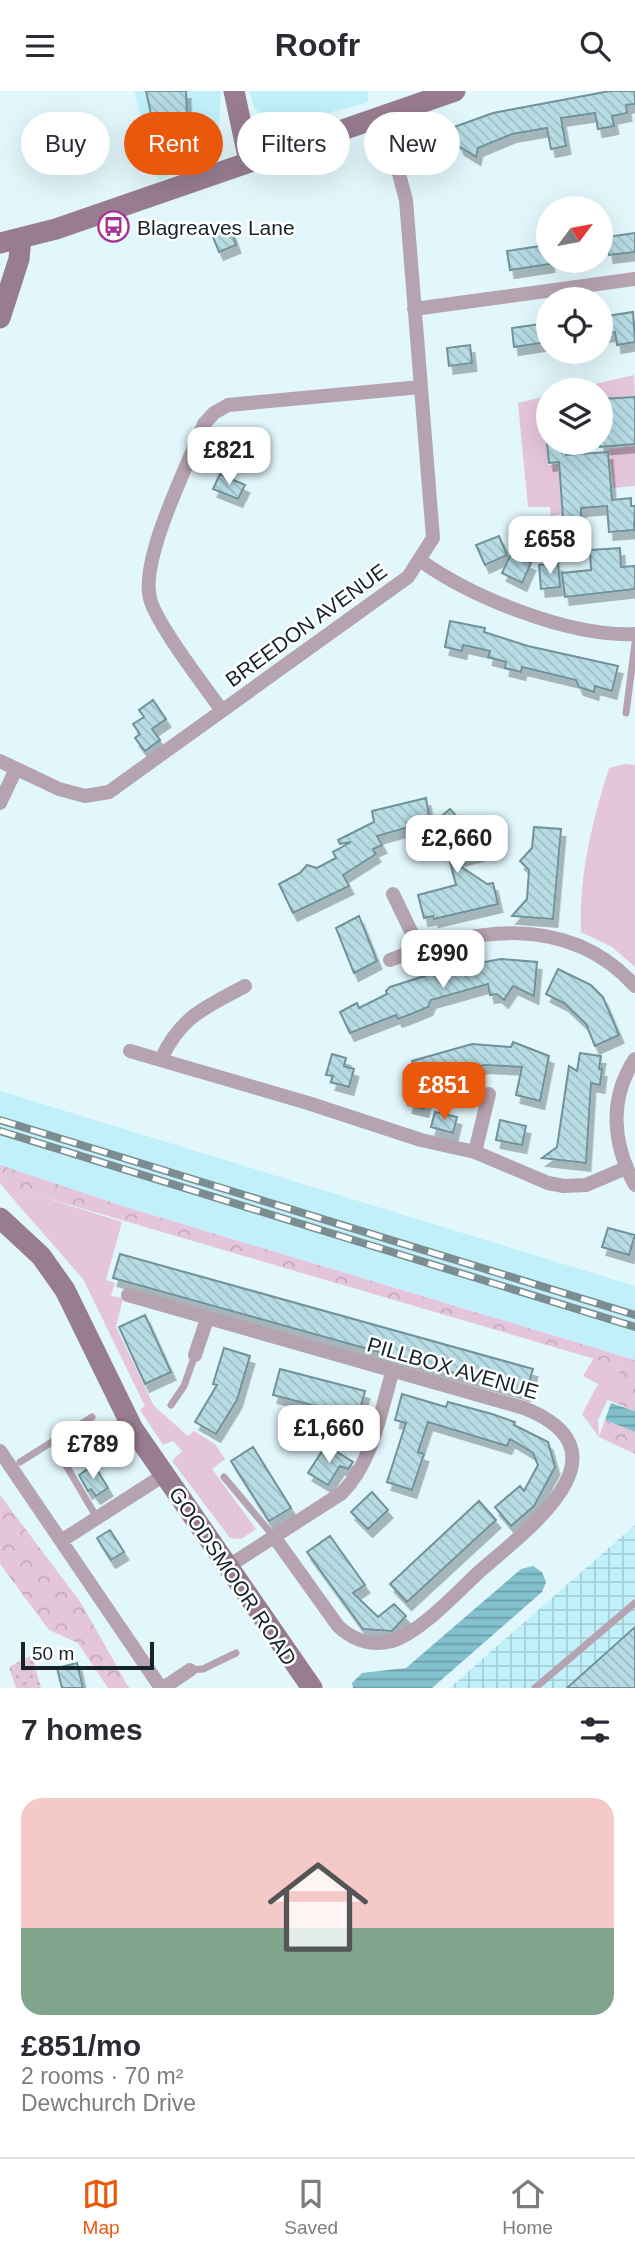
<!DOCTYPE html>
<html lang="en">
<head>
<meta charset="utf-8">
<style>
	body { margin:0; font-family:Helvetica,sans-serif; background:#f2f2f3; color:#2b2b33; height:100vh; display:flex; flex-direction:column; font-size:26px; white-space:nowrap }
	* { box-sizing:border-box; margin:0 }
	p { font-size:23px; color:#7c7c81 }
	.icon { flex:none; width:38px; height:38px; fill:none; stroke:currentColor; stroke-width:2; stroke-linecap:round; stroke-linejoin:round }
	.map { position:relative; height:1597px; overflow:hidden }
	.panel { display:flex; flex-direction:column; background:#fff; flex:1 }
	.panel>* { flex:none }
	.hud { position:absolute; left:21px; top:21px; width:593px; height:63px; display:flex; gap:14px }
	.needle { width:46px; rotate:58deg }
	.fabs { position:absolute; left:536px; top:105px; display:grid; gap:14px }
	.fabs a { display:grid; place-items:center; width:77px; height:77px; border-radius:50%; background:#fff; box-shadow:0 7px 28px #0002; font-size:35px }
	.scale { position:absolute; left:21px; bottom:18px; width:133px; box-sizing:border-box; padding-left:7px; border:4px solid #162427; border-top:0; font-size:19px; line-height:24px; white-space:nowrap; color:#162427; -webkit-text-stroke:5px #fff; paint-order:stroke }
	.price { position:absolute; translate:-50% -60px; padding:0 16px; border-radius:14px; background:#fff; color:#222; font-size:23px; line-height:46px; filter:drop-shadow(0 2px 4px #0008) }
	.price::after { content:''; position:absolute; left:50%; top:42px; width:21px; height:16px; margin-left:-10px; background:inherit; clip-path:polygon(0 0,100% 0,50% 100%) }
	.price.on { background:#ea580c; color:#fff }
	ul { padding:0; list-style:none }
	li { display:grid; align-content:center; gap:14px; height:371px; padding:0 21px }
	li+li { border-top:2px solid #e1e1e2 }
	li span { display:grid; place-items:center; height:217px; border-radius:21px; color:#555 }
	li>.icon { margin-inline-start:auto }
	span .icon { width:126px; height:126px; fill:#fffc; stroke-width:1 }
	li b { font-size:30px }
	h2 { display:flex; justify-content:space-between; align-items:center; height:84px; padding:0 21px; font-size:30px }
	.pill { padding:0 24px; border-radius:32px; background:#fff; box-shadow:0 7px 28px #0002; font-size:24px; line-height:63px }
	.pill.on { background:#ea580c; color:#fff }
	header { display:flex; justify-content:space-between; align-items:center; height:91px; padding:0 21px; background:#fff; font-size:32px; font-weight:600 }
	.tabs { display:flex; justify-content:space-around; align-items:center; height:98px; border-top:2px solid #e1e1e2; background:#fff; font-size:19px; color:#7c7c81 }
	.tabs a { display:grid; justify-items:center; gap:4px }
	.tabs .on { color:#ea580c }
	.map>svg:first-child { display:block }
	.built { fill:#c1f0fa }
	.industrial { fill:url(#industrial-grid) }
	.grass { fill:#e5c5dc }
	.forest { fill:url(#forest-crowns) }
	.park { fill:url(#park-dots) }
	.water { fill:url(#water-rules) }
	.building { fill:url(#building-back-hatch); stroke:#70929a; stroke-width:2; filter:url(#shadow) }
	.lines { fill:none; stroke-linecap:round; stroke-linejoin:round }
	.lane { stroke:#b6a3b0; stroke-width:7 }
	.street { stroke:#b6a3b0; stroke-width:14 }
	.secondary { stroke:#987c90; stroke-width:21 }
	.rail-casing { stroke:#7b8d91; stroke-width:8 }
	.rail { stroke:#fff; stroke-width:5; stroke-dasharray:16; stroke-linecap:butt }
	.labels { text-anchor:middle; dominant-baseline:central; stroke-width:5; stroke-linejoin:round; paint-order:stroke }
	.poi-label { font-size:21px; fill:#162427; stroke:#fff; text-anchor:start }
	.street-label { font-size:21px; fill:#162427; stroke:#fff }
</style>
</head>
<body>
<header><svg class="icon" aria-label="menu" viewBox="0 0 24 24"><path d="M4 6h16M4 12h16M4 18h16"/></svg>Roofr<svg class="icon" aria-label="search" viewBox="0 0 24 24"><circle cx="10" cy="10" r="6"/><path d="M15 15l6 6"/></svg></header>
<div class="map">
<svg width="635" height="1597" viewBox="0 0 635 1597">
	<defs>
		<pattern id="industrial-grid" width="8" height="8" patternUnits="userSpaceOnUse" patternTransform="scale(1.75)"><rect width="8" height="8" fill="#c1f0fa"/><path d="M0 4h8M4 0v8" fill="none" stroke="#a5ced6"/></pattern>
		<pattern id="forest-crowns" width="20" height="18" patternUnits="userSpaceOnUse" patternTransform="scale(1.75)"><rect width="20" height="18" fill="#e5c5dc"/><path d="M2 6a3 3 0 1 1 6 0M12 15a3 3 0 1 1 6 0" fill="none" stroke="#c4a9bd"/></pattern>
		<pattern id="park-dots" width="8" height="8" patternUnits="userSpaceOnUse" patternTransform="scale(1.75)"><rect width="8" height="8" fill="#e5c5dc"/><path d="M2 2h.1M6 6h.1" fill="none" stroke="#c4a9bd" stroke-width="1.8" stroke-linecap="round"/></pattern>
		<pattern id="water-rules" width="6" height="5" patternUnits="userSpaceOnUse" patternTransform="scale(1.75)"><rect width="6" height="5" fill="#84c1ce"/><path d="M0 2.5h6" fill="none" stroke="#6b9da7"/></pattern>
		<pattern id="building-back-hatch" width="6" height="6" patternUnits="userSpaceOnUse" patternTransform="scale(1.75)"><rect width="6" height="6" fill="#b7dce4"/><path d="M-1 5l2 2M0 0l6 6M5-1l2 2" fill="none" stroke="#9dbdc4"/></pattern>
		<filter id="shadow"><feDropShadow dx="4.5" dy="8" stdDeviation="0" flood-color="#0004"/></filter>
	</defs>
	<rect width="100%" height="100%" fill="#e1f7fc"/>
	<path class="built" d="M 134,0 L 221,0 L 217,61 L 210,70 L 159,89 Z
		M 249,0 L 367,0 L 369,11 L 283,34 L 265,29 L 254,16 Z
		M 0,1000 L 635,1195 L 635,1269 L 129,1117 L 0,1074 Z"/>
	<path class="industrial" d="M 635,1434 L 635,1597 L 450,1597 L 479,1571 Z"/>
	<path class="grass" d="M 634,284 L 635,305 L 600,307 L 600,299 L 569,299 Z
		M 547,305 L 548,318 L 544,319 L 548,374 L 558,373 L 562,423 L 551,425 L 550,416 L 528,416 L 518,312 Z
		M 635,355 L 635,395 L 613,397 L 609,358 Z
		M 624,673 L 635,674 L 635,876 L 612,856 L 581,841 C 579,783 592,732 609,677 Z
		M 33,1103 L 122,1131 L 106,1189 L 115,1192 L 111,1205 L 123,1207 L 116,1236 L 154,1315 L 188,1345 L 194,1340 L 215,1353 L 225,1368 L 212,1378 L 256,1438 L 241,1448 L 230,1447 L 172,1370 L 182,1360 L 173,1350 L 163,1354 L 140,1319 L 145,1315 L 83,1188 L 15,1110 Z
		M 594,1267 L 623,1276 L 598,1329 L 599,1346 L 582,1323 L 598,1293 L 583,1285 Z"/>
	<path class="forest" d="M 0,1074 L 129,1117 L 635,1269 L 635,1320 L 606,1308 L 622,1276 L 33,1103 L 15,1110 L 0,1092 Z
		M 605,1329 L 635,1341 L 635,1363 L 599,1346 Z
		M 0,1404 L 81,1512 L 129,1597 L 108,1597 L 78,1552 L 49,1539 L 0,1473 Z"/>
	<path class="park" d="M 32,1564 L 41,1597 L 16,1597 L 9,1576 Z"/>
	<path class="water" d="M 611,1312 L 635,1320 L 635,1341 L 605,1329 Z
		M 533,1475 L 542,1481 L 546,1491 L 542,1501 L 432,1597 L 353,1597 L 352,1592 L 362,1582 L 406,1577 L 521,1478 Z"/>
	<path class="building" d="M 146,0 L 186,0 L 188,50 L 182,56 L 153,66 L 146,39 L 154,37 Z
		M 610,0 L 635,0 L 635,13 L 626,14 L 627,22 L 612,25 L 614,35 L 598,38 L 595,22 L 561,27 L 566,55 L 551,58 L 547,37 L 512,43 L 478,57 L 476,66 L 460,56 L 457,49 L 445,54 L 440,41 L 493,22 Z
		M 229,134 L 236,154 L 219,161 L 211,141 Z
		M 635,142 L 635,161 L 609,164 L 606,146 Z
		M 547,154 L 550,173 L 510,179 L 507,160 Z
		M 633,221 L 635,251 L 617,254 L 615,241 L 600,244 L 600,226 Z
		M 548,232 L 548,251 L 514,256 L 512,237 Z
		M 470,254 L 472,272 L 449,275 L 447,257 Z
		M 635,306 L 635,353 L 600,356 L 600,308 Z
		M 547,352 L 565,352 L 566,364 L 608,361 L 612,409 L 631,407 L 631,415 L 635,415 L 634,439 L 609,441 L 607,415 L 581,417 L 581,426 L 563,427 L 559,371 L 549,372 Z
		M 220,383 L 245,394 L 238,408 L 213,398 Z
		M 499,445 L 507,464 L 485,474 L 476,454 Z
		M 620,457 L 621,476 L 635,475 L 635,498 L 565,506 L 562,482 L 591,479 L 590,459 Z
		M 511,463 L 531,472 L 522,492 L 502,482 Z
		M 558,472 L 560,496 L 541,498 L 539,474 Z
		M 450,530 L 485,537 L 484,541 L 528,555 L 618,575 L 612,600 L 595,595 L 594,601 L 579,596 L 576,589 L 522,576 L 521,581 L 505,577 L 506,571 L 488,566 L 490,560 L 463,554 L 462,560 L 445,556 Z
		M 153,609 L 166,628 L 152,638 L 160,649 L 145,660 L 135,647 L 140,643 L 133,633 L 144,626 L 139,619 Z
		M 426,707 L 430,730 L 377,745 L 382,754 L 373,758 L 376,763 L 343,784 L 349,795 L 293,822 L 279,793 L 300,782 L 307,774 L 317,777 L 336,767 L 333,761 L 351,751 L 340,753 L 338,749 L 374,731 L 372,720 Z
		M 450,718 L 474,745 L 479,762 L 451,769 L 487,793 L 493,792 L 498,813 L 434,828 L 433,825 L 424,827 L 418,804 L 456,794 L 445,751 L 430,735 Z
		M 534,736 L 561,738 L 553,828 L 512,825 L 527,808 L 529,779 L 520,770 L 532,757 Z
		M 359,825 L 377,870 L 354,882 L 336,837 Z
		M 501,868 L 537,871 L 534,905 L 513,895 L 504,909 L 497,903 L 490,904 L 488,893 L 431,909 L 428,916 L 411,923 L 398,928 L 396,924 L 350,942 L 340,921 L 357,912 L 359,917 L 387,903 L 386,900 L 390,896 L 447,878 Z
		M 558,878 L 591,894 L 603,906 L 619,944 L 595,955 L 586,933 L 564,912 L 546,903 Z
		M 513,951 L 549,965 L 540,1010 L 516,1004 L 522,976 L 484,974 L 431,990 L 424,1018 L 408,1014 L 416,985 L 412,970 L 472,953 L 511,956 Z
		M 580,962 L 601,965 L 599,978 L 602,978 L 600,994 L 591,992 L 586,1072 L 542,1067 L 557,1056 L 569,975 L 577,980 Z
		M 332,963 L 346,967 L 344,975 L 354,978 L 349,996 L 331,991 L 333,985 L 326,984 Z
		M 435,1021 L 457,1026 L 453,1042 L 431,1036 Z
		M 500,1029 L 526,1035 L 522,1054 L 496,1049 Z
		M 608,1137 L 635,1144 L 629,1164 L 602,1156 Z
		M 120,1163 L 533,1278 L 526,1302 L 113,1187 Z
		M 145,1224 L 171,1281 L 145,1293 L 119,1236 Z
		M 224,1257 L 250,1265 L 237,1309 L 216,1343 L 195,1331 L 217,1294 L 213,1293 Z
		M 280,1278 L 365,1300 L 358,1326 L 273,1304 Z
		M 402,1303 L 446,1316 L 448,1311 L 492,1323 L 515,1331 L 514,1334 L 548,1351 L 555,1376 L 534,1415 L 511,1435 L 495,1416 L 520,1395 L 524,1400 L 538,1374 L 533,1362 L 510,1348 L 507,1355 L 428,1331 L 418,1361 L 424,1363 L 412,1399 L 387,1391 L 406,1332 L 395,1329 Z
		M 326,1354 L 353,1371 L 348,1378 L 340,1375 L 328,1394 L 308,1382 Z
		M 253,1356 L 291,1417 L 269,1430 L 231,1370 Z
		M 94,1374 L 108,1397 L 96,1405 L 91,1398 L 88,1400 L 79,1384 Z
		M 372,1401 L 388,1419 L 368,1438 L 351,1421 Z
		M 479,1410 L 496,1429 L 407,1511 L 390,1493 Z
		M 110,1439 L 124,1461 L 111,1469 L 97,1447 Z
		M 330,1445 L 365,1494 L 353,1502 L 378,1526 L 394,1513 L 406,1525 L 392,1540 L 363,1538 L 307,1461 Z
		M 635,1536 L 635,1597 L 567,1597 Z
		M 77,1572 L 83,1597 L 62,1597 L 57,1577 Z"/>
	<g class="lines">
		<path class="lane" d="M 626,622 L 635,552
			M 171,1314 L 184,1295 L 195,1264
			M 53,1352 L 97,1427
			M 20,1371 L 92,1326
			M 224,1386 L 275,1447
			M 190,1579 L 203,1578 L 236,1562
			M 535,1597 L 635,1512"/>
		<path class="street" d="M 414,218 L 635,188
			M 421,470 C 473,507 570,546 635,543
			M 222,620 C 204,594 161,539 151,511 C 137,473 188,374 204,333 L 214,322 L 228,314 L 421,296
			M 0,670 L 59,698 L 85,705 L 109,701 L 408,486 L 433,447 L 406,109 L 383,24
			M 0,712 L 16,678
			M 393,803 L 419,857
			M 390,869 C 474,836 569,822 635,895
			M 130,960 L 308,1012 L 421,1049 L 475,1061 L 548,1092 L 564,1095 L 586,1094 L 626,1077
			M 161,968 C 182,924 205,917 245,895
			M 635,968 C 608,1008 613,1054 635,1094
			M 475,1061 L 489,1003
			M 128,1204 L 524,1317 C 635,1361 527,1439 480,1480 C 457,1501 421,1541 392,1550 C 370,1556 353,1549 338,1535 L 275,1447
			M 195,1264 L 207,1228
			M 0,1360 L 161,1597
			M 61,1450 L 164,1384
			M 227,1476 L 342,1402 C 373,1370 380,1323 392,1282
			M 163,1597 L 190,1579"/>
		<path class="secondary" d="M 234,0 L 249,70
			M 0,152 L 56,138 L 455,0
			M 0,227 L 19,168 L 21,147
			M 0,1127 L 41,1165 L 65,1199 L 133,1338 L 312,1597"/>
		<defs>
			<path id="rail" d="M 0,1029 L 635,1224
				M 0,1040 L 635,1236"/>
		</defs>
		<use href="#rail" class="rail-casing"/>
		<use href="#rail" class="rail"/>
	</g>
	<defs>
		<symbol id="bus-ring" viewBox="-11 -11 22 22"><circle r="9.5" fill="#fff" stroke="#a53491" stroke-width="1.5"/><path d="M-5-6H5V4H4V6H2V4H-2V6H-4V4H-5ZM-3.5-4V0h7V-4ZM-3.5 1.2v1.5H-2V1.2ZM2 1.2v1.5H3.5V1.2Z" fill="#a53491"/></symbol>
	</defs>
	<g fill-rule="evenodd">
		<use href="#bus-ring" x="96" y="118" width="35" height="35"/>
	</g>
	<g class="labels">
		<g class="poi-label">
			<text x="137" y="136">Blagreaves Lane</text>
		</g>
		<g class="street-label">
			<text transform="translate(306 534) rotate(-36)">BREEDON AVENUE</text>
			<text transform="translate(453 1277) rotate(16)">PILLBOX AVENUE</text>
			<text transform="translate(233 1485) rotate(56)">GOODSMOOR ROAD</text>
		</g>
	</g>
</svg>
<div class="fabs">
<a><svg class="needle" viewBox="-14 -14 28 28"><path d="M0-13l5 13h-10z" fill="#e53935"/><path d="M0 13l5-13h-10z" fill="#7c7c81"/></svg></a>
<a><svg class="icon" aria-label="locate" viewBox="0 0 24 24"><circle cx="12" cy="12" r="6"/><path d="M12 2v4M12 18v4M2 12h4M18 12h4"/></svg></a>
<a><svg class="icon" aria-label="layers" viewBox="0 0 24 24"><path d="M12 4l9 5-9 5-9-5zM3 14l9 5 9-5"/></svg></a>
</div>
<div class="scale">50 m</div>
<b class="price" style="left:229px;top:396px">£821</b>
<b class="price" style="left:550px;top:485px">£658</b>
<b class="price" style="left:457px;top:784px">£2,660</b>
<b class="price" style="left:443px;top:899px">£990</b>
<b class="price on" style="left:444px;top:1031px">£851</b>
<b class="price" style="left:329px;top:1374px">£1,660</b>
<b class="price" style="left:93px;top:1390px">£789</b>
<div class="hud">
<a class="pill">Buy</a>
<a class="pill on">Rent</a>
<a class="pill">Filters</a>
<a class="pill">New</a>
</div>
</div>
<section class="panel">
<h2>7 homes<svg class="icon" aria-label="filters" viewBox="0 0 24 24"><path d="M4 7h16M4 17h16"/><circle cx="9" cy="7" r="2"/><circle cx="15" cy="17" r="2"/></svg></h2>
<ul>
<li><span style="background:linear-gradient(#f6c9c9 60%,#7fa58c 0)"><svg class="icon" aria-label="home" viewBox="0 0 24 24"><path d="M3 11l9-7 9 7M6 9v11h12V9"/></svg></span><div><b>£851/mo</b><p>2 rooms · 70 m²</p><p>Dewchurch Drive</p></div></li>
</ul>
</section>
<nav class="tabs">
<a class="on"><svg class="icon" aria-label="map" viewBox="0 0 24 24"><path d="M3 6l6-2 6 2 6-2v14l-6 2-6-2-6 2zM9 4v14M15 6v14"/></svg>Map</a>
<a><svg class="icon" aria-label="saved" viewBox="0 0 24 24"><path d="M7 4h10v16l-5-4-5 4z"/></svg>Saved</a>
<a><svg class="icon" aria-label="home" viewBox="0 0 24 24"><path d="M3 11l9-7 9 7M6 9v11h12V9"/></svg>Home</a>
</nav>
</body>
</html>
